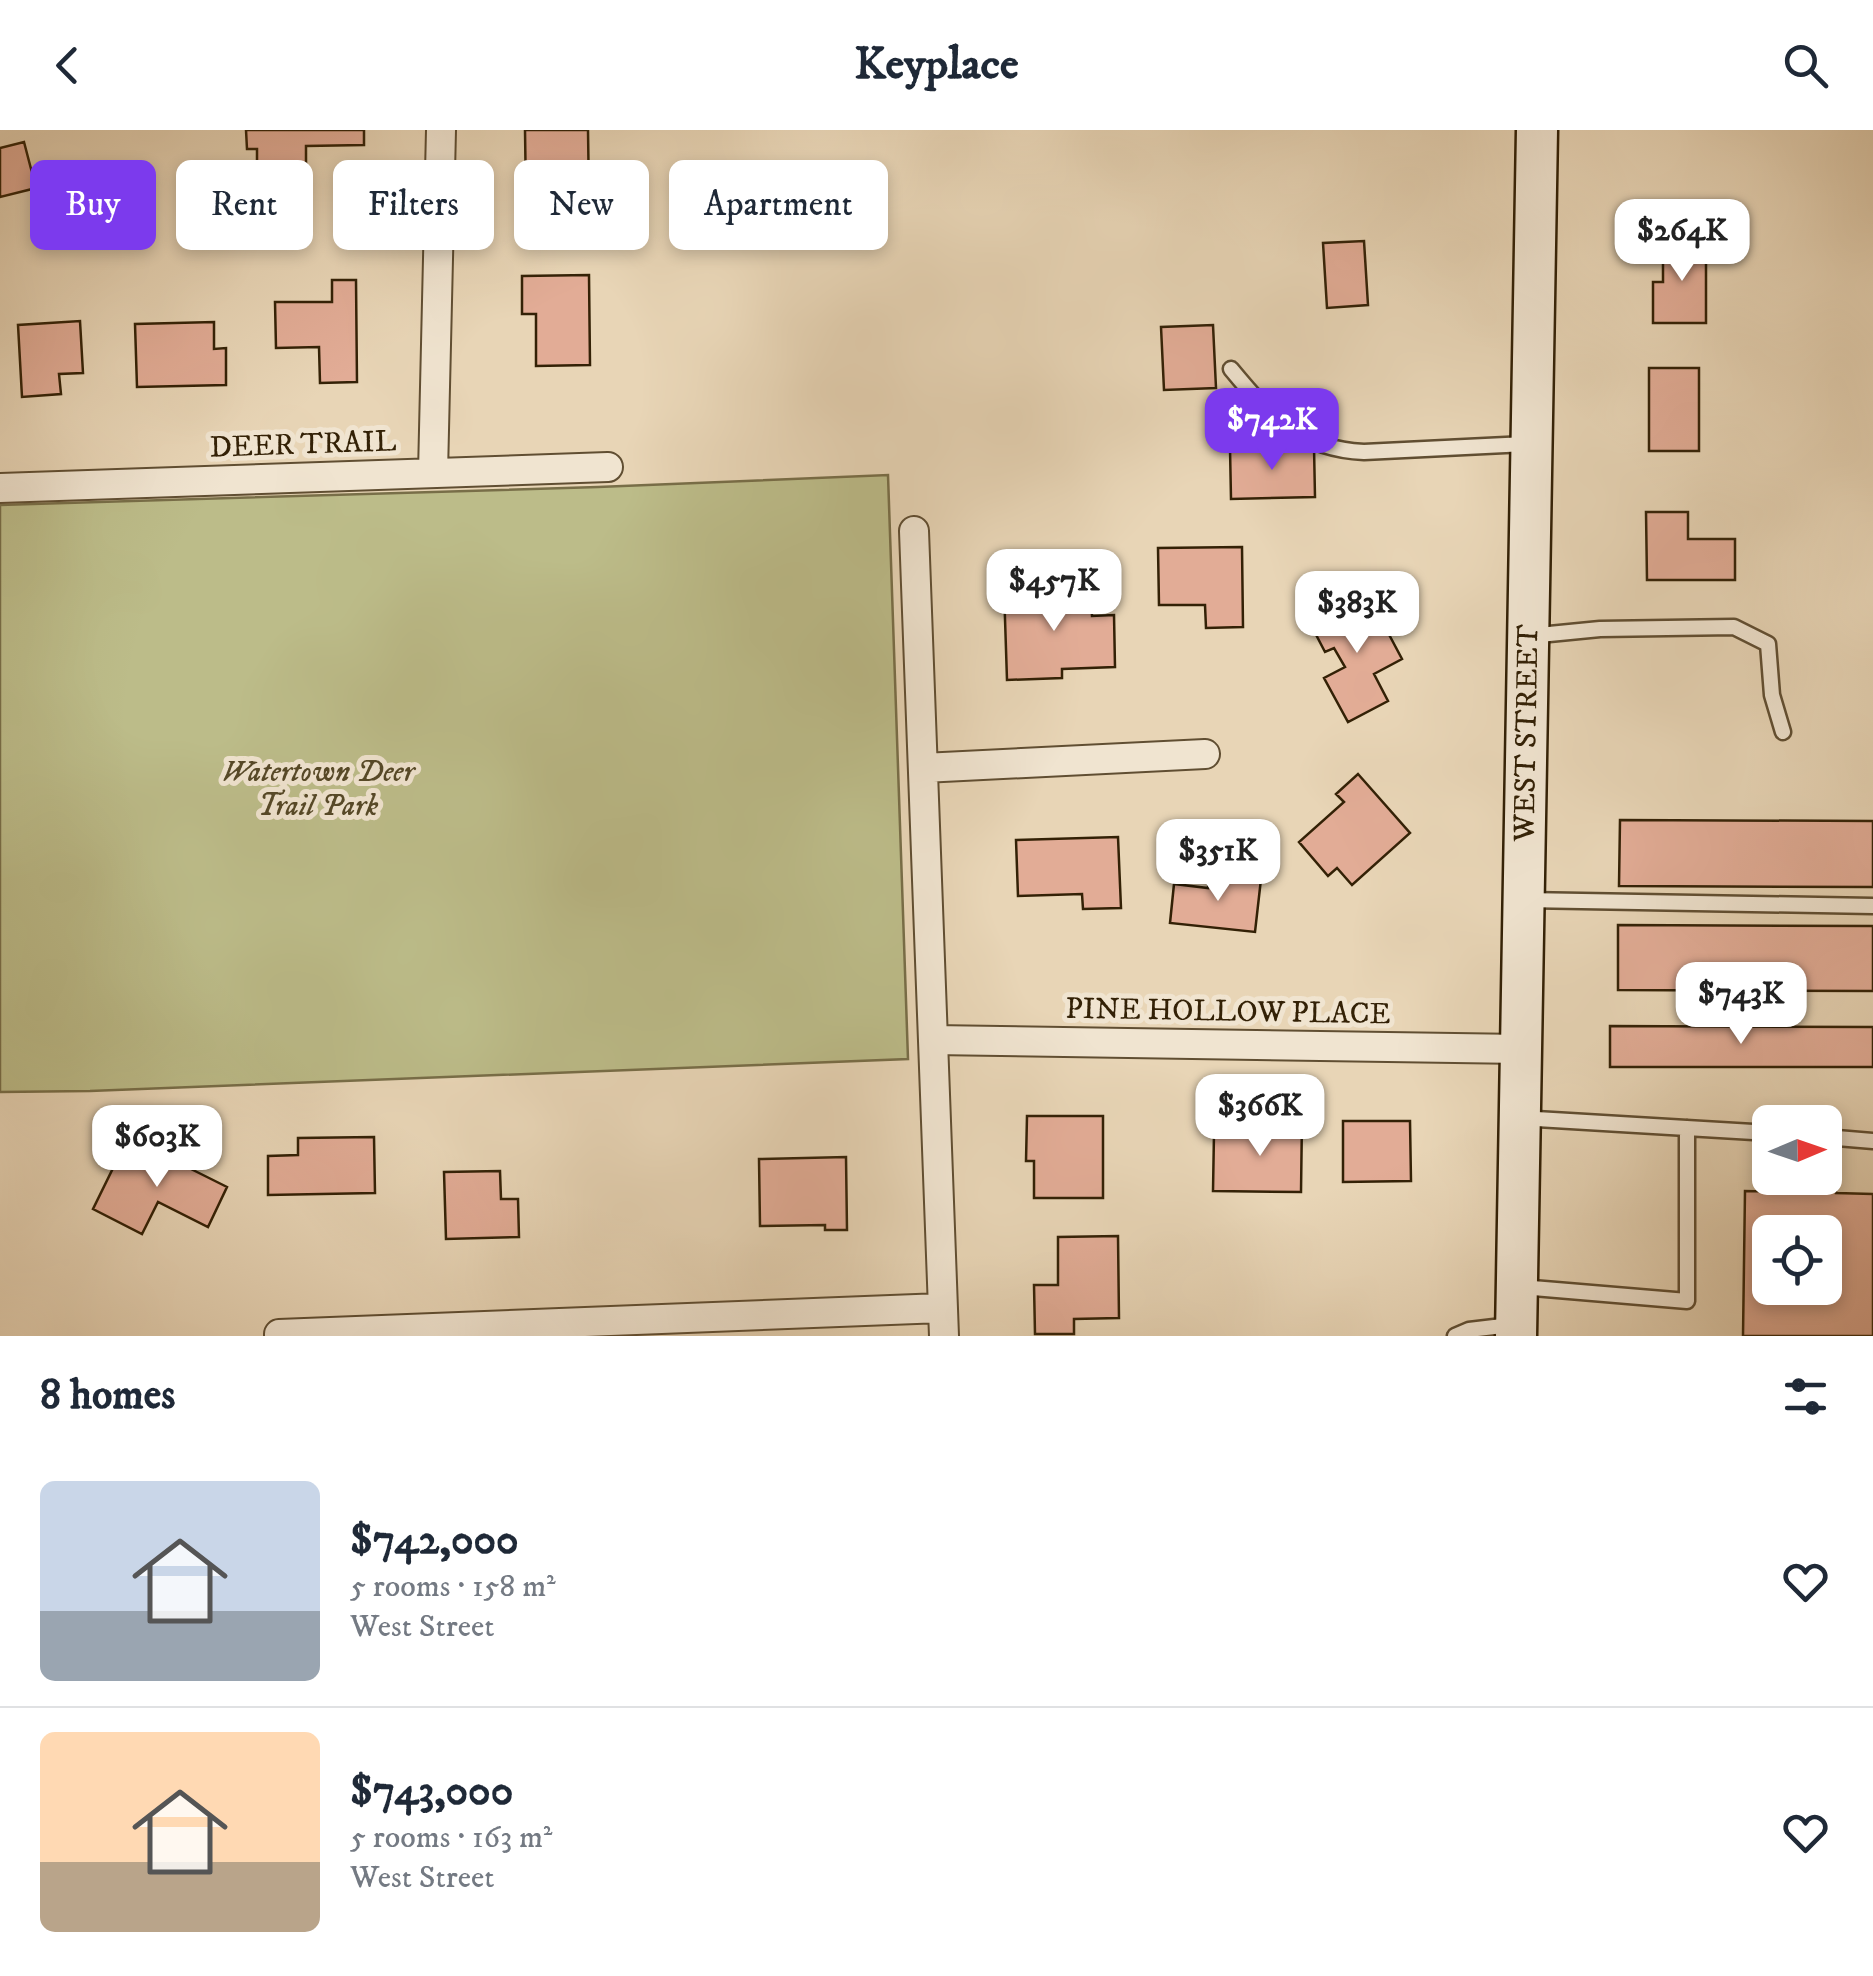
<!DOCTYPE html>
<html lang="en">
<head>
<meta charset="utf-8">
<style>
	body { margin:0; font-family:"IM FELL DW Pica",serif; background:#f2f2f3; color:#1f2937; height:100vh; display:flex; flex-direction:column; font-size:38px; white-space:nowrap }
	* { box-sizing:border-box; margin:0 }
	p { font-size:32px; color:#747a83 }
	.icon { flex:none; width:55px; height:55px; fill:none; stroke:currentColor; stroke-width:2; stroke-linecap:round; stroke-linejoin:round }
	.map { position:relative; height:1206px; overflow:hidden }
	.panel { display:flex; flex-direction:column; background:#fff; flex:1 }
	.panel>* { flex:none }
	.banner { position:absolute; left:30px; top:30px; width:1000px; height:90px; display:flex; gap:20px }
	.needle { width:65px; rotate:88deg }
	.controls { position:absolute; left:1752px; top:975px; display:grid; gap:20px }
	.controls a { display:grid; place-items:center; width:90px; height:90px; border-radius:15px; background:#fff; box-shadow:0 5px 15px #0003; font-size:50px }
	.price { position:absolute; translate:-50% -85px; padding:0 22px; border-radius:20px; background:#fff; color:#222; font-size:32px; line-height:65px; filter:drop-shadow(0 2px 5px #0008) }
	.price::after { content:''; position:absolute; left:50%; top:60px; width:30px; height:22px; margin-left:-15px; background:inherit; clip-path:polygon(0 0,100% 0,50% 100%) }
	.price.active { background:#7c3aed; color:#fff }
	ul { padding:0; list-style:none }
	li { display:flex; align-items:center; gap:30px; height:250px; padding:0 40px }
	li+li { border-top:2px solid #e0e1e3 }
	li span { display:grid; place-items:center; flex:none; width:280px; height:200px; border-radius:15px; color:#555 }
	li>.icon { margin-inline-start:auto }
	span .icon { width:120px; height:120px; fill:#fffc; stroke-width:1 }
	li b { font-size:42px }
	h2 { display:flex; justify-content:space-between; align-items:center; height:120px; padding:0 40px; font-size:42px }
	.chip { padding:0 35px; border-radius:15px; background:#fff; box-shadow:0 5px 15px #0003; font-size:35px; line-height:90px }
	.chip.active { background:#7c3aed; color:#fff }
	header { display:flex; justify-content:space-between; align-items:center; height:130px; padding:0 40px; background:#fff; font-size:45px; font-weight:800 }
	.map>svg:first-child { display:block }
	.green { fill:#bcbc89; stroke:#786e48; stroke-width:2.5 }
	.building { fill:#e2ac96; stroke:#332106; stroke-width:2.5; fill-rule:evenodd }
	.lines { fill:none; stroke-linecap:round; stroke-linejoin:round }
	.lane-casing { stroke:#604e32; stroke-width:19 }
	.street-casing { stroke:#604e32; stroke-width:32 }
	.secondary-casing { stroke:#332106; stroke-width:45 }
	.lane { stroke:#f0e4d0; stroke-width:14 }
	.street { stroke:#f0e4d0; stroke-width:28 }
	.secondary { stroke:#f0e4d0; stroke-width:40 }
	.labels { text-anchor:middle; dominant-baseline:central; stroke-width:10; stroke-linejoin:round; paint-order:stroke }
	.street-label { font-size:30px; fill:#332106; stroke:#f0e4d0 }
	.park-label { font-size:30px; font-style:italic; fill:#554827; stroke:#f0e4d0 }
</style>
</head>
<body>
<header><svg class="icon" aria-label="back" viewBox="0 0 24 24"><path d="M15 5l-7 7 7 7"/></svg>Keyplace<svg class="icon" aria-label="search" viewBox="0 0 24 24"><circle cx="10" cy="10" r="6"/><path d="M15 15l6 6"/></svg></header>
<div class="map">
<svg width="1873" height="1206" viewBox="0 0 1873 1206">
	<rect width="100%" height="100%" fill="#e8d5b6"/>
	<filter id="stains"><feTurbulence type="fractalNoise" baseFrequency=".002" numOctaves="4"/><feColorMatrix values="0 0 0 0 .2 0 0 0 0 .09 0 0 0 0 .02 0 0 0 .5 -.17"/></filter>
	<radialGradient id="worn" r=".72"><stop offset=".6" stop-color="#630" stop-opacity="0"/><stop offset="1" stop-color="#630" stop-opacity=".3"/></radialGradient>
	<path class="green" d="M 888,345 L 908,929 L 90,961 L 0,962 L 0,375 L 598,357 Z"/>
	<path class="building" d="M 246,0 L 364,0 L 364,15 L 306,16 L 306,64 L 257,64 L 257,19 L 247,19 Z
		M 525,0 L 588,0 L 589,69 L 526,69 Z
		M 24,12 L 36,58 L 0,67 L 0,18 Z
		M 1663,110 L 1706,110 L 1706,193 L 1653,193 L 1653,152 L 1663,152 Z
		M 1364,111 L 1368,175 L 1327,178 L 1323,113 Z
		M 589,145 L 590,235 L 536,236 L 536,184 L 522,184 L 522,146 Z
		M 332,150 L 356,150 L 357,252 L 320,253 L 319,217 L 276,218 L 275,172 L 332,172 Z
		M 80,191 L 83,243 L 59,244 L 61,264 L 22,267 L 18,195 Z
		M 214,192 L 214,219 L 226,218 L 226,255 L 137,257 L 135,194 Z
		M 1213,195 L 1216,258 L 1164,260 L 1161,197 Z
		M 1649,238 L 1699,238 L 1699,321 L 1649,321 Z
		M 1314,317 L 1315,367 L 1231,369 L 1230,318 Z
		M 1646,382 L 1688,382 L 1688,409 L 1735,409 L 1735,450 L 1647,450 Z
		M 1242,417 L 1243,497 L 1206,498 L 1205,475 L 1159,475 L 1158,418 Z
		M 1055,456 L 1056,468 L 1091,467 L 1092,486 L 1114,485 L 1115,537 L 1062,539 L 1062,548 L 1007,550 L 1004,458 Z
		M 1368,465 L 1402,529 L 1374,544 L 1388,571 L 1348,592 L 1324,548 L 1345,537 L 1334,518 L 1325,522 L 1311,495 Z
		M 1358,644 L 1410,703 L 1352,755 L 1337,738 L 1328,746 L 1299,712 L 1344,672 L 1336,664 Z
		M 1620,690 L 1873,691 L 1873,757 L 1619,756 Z
		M 1118,707 L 1121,778 L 1083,779 L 1082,764 L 1018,766 L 1016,710 Z
		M 1209,744 L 1261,749 L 1255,802 L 1170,793 L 1174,754 L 1208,758 Z
		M 1618,795 L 1873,796 L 1873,861 L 1618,860 Z
		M 1610,896 L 1873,897 L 1873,937 L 1610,937 Z
		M 1027,986 L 1103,986 L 1103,1068 L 1034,1068 L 1034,1031 L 1026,1031 Z
		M 1266,988 L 1302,988 L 1301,1062 L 1213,1061 L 1214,1003 L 1266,1004 Z
		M 1343,991 L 1410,991 L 1411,1051 L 1343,1052 Z
		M 374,1007 L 375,1063 L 268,1065 L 268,1026 L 298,1025 L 298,1008 Z
		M 137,1012 L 227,1057 L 208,1097 L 158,1072 L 142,1104 L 93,1079 L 119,1026 L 128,1031 Z
		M 1825,1020 L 1836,1020 L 1836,1063 L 1873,1064 L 1873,1206 L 1743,1206 L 1745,1061 L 1792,1062 L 1792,1048 L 1825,1048 ZM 1770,1102 L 1825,1102 L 1825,1158 L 1770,1158 Z
		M 846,1027 L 847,1100 L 825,1100 L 825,1095 L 760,1096 L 759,1029 Z
		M 500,1041 L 501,1069 L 518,1069 L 519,1107 L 446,1109 L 444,1042 Z
		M 1118,1106 L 1119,1188 L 1074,1189 L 1074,1204 L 1035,1204 L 1034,1155 L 1058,1155 L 1058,1107 Z"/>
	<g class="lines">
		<defs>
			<path id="lane" d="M 1231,239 C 1270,286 1299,319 1364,322 L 1526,314
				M 1529,506 L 1600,499 L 1734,497 L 1768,514 L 1772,565 L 1783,602
				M 1525,770 L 1873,776
				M 1521,988 L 1770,1003
				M 1825,1007 L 1873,1011
				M 1522,1157 L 1687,1171 L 1687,998
				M 1455,1206 L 1469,1200 L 1511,1195"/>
			<path id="street" d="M 433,343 L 441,0
				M 0,358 L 608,337
				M 914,401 L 944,1206
				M 923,638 L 1205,624
				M 933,910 L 1522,919
				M 279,1206 L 279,1204 L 942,1178"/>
			<path id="secondary" d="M 1516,1206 L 1537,0"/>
		</defs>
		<use href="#lane" class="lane-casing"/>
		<use href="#street" class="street-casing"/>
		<use href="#secondary" class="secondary-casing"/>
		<use href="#lane" class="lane"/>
		<use href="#street" class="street"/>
		<use href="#secondary" class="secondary"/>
	</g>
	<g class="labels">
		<g class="street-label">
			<text transform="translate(303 315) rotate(-2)">DEER TRAIL</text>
			<text transform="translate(1527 603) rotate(-89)">WEST STREET</text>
			<text transform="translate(1228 882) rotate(1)">PINE HOLLOW PLACE</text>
		</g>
		<g class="park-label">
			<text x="318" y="642">Watertown Deer<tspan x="318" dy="34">Trail Park</tspan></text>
		</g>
	</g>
	<rect width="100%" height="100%" filter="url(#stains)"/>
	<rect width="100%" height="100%" fill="url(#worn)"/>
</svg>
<div class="controls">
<a><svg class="needle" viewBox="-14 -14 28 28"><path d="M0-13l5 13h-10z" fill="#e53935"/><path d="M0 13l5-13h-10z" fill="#747a83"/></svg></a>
<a><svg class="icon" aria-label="locate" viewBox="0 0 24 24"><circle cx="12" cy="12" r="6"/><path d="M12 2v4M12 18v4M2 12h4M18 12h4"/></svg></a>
</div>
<b class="price" style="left:1682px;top:154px">$264K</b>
<b class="price active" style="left:1272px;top:343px">$742K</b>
<b class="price" style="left:1054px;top:504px">$457K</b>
<b class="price" style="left:1357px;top:526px">$383K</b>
<b class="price" style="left:1218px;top:774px">$351K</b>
<b class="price" style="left:1741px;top:917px">$743K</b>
<b class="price" style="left:1260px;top:1029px">$366K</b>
<b class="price" style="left:157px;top:1060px">$603K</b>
<div class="banner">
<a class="chip active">Buy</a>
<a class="chip">Rent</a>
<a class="chip">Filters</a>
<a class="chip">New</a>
<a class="chip">Apartment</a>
</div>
</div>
<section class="panel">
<h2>8 homes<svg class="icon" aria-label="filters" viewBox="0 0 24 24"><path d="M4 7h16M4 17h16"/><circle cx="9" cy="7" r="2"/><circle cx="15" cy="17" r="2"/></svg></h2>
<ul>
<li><span style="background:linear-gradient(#c9d6e8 65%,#9aa5b1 0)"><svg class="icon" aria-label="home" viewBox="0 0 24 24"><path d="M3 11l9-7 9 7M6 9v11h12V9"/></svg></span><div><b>$742,000</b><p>5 rooms · 158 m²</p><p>West Street</p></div><svg class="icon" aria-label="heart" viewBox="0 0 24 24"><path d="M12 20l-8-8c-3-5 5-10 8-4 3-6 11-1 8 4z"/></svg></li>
<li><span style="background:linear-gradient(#ffd9b3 65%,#b9a48a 0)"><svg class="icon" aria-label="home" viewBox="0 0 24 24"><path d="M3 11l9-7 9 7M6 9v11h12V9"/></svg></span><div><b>$743,000</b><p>5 rooms · 163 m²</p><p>West Street</p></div><svg class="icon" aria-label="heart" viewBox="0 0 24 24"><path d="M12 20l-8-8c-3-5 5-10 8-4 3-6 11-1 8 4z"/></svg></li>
</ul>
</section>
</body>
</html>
